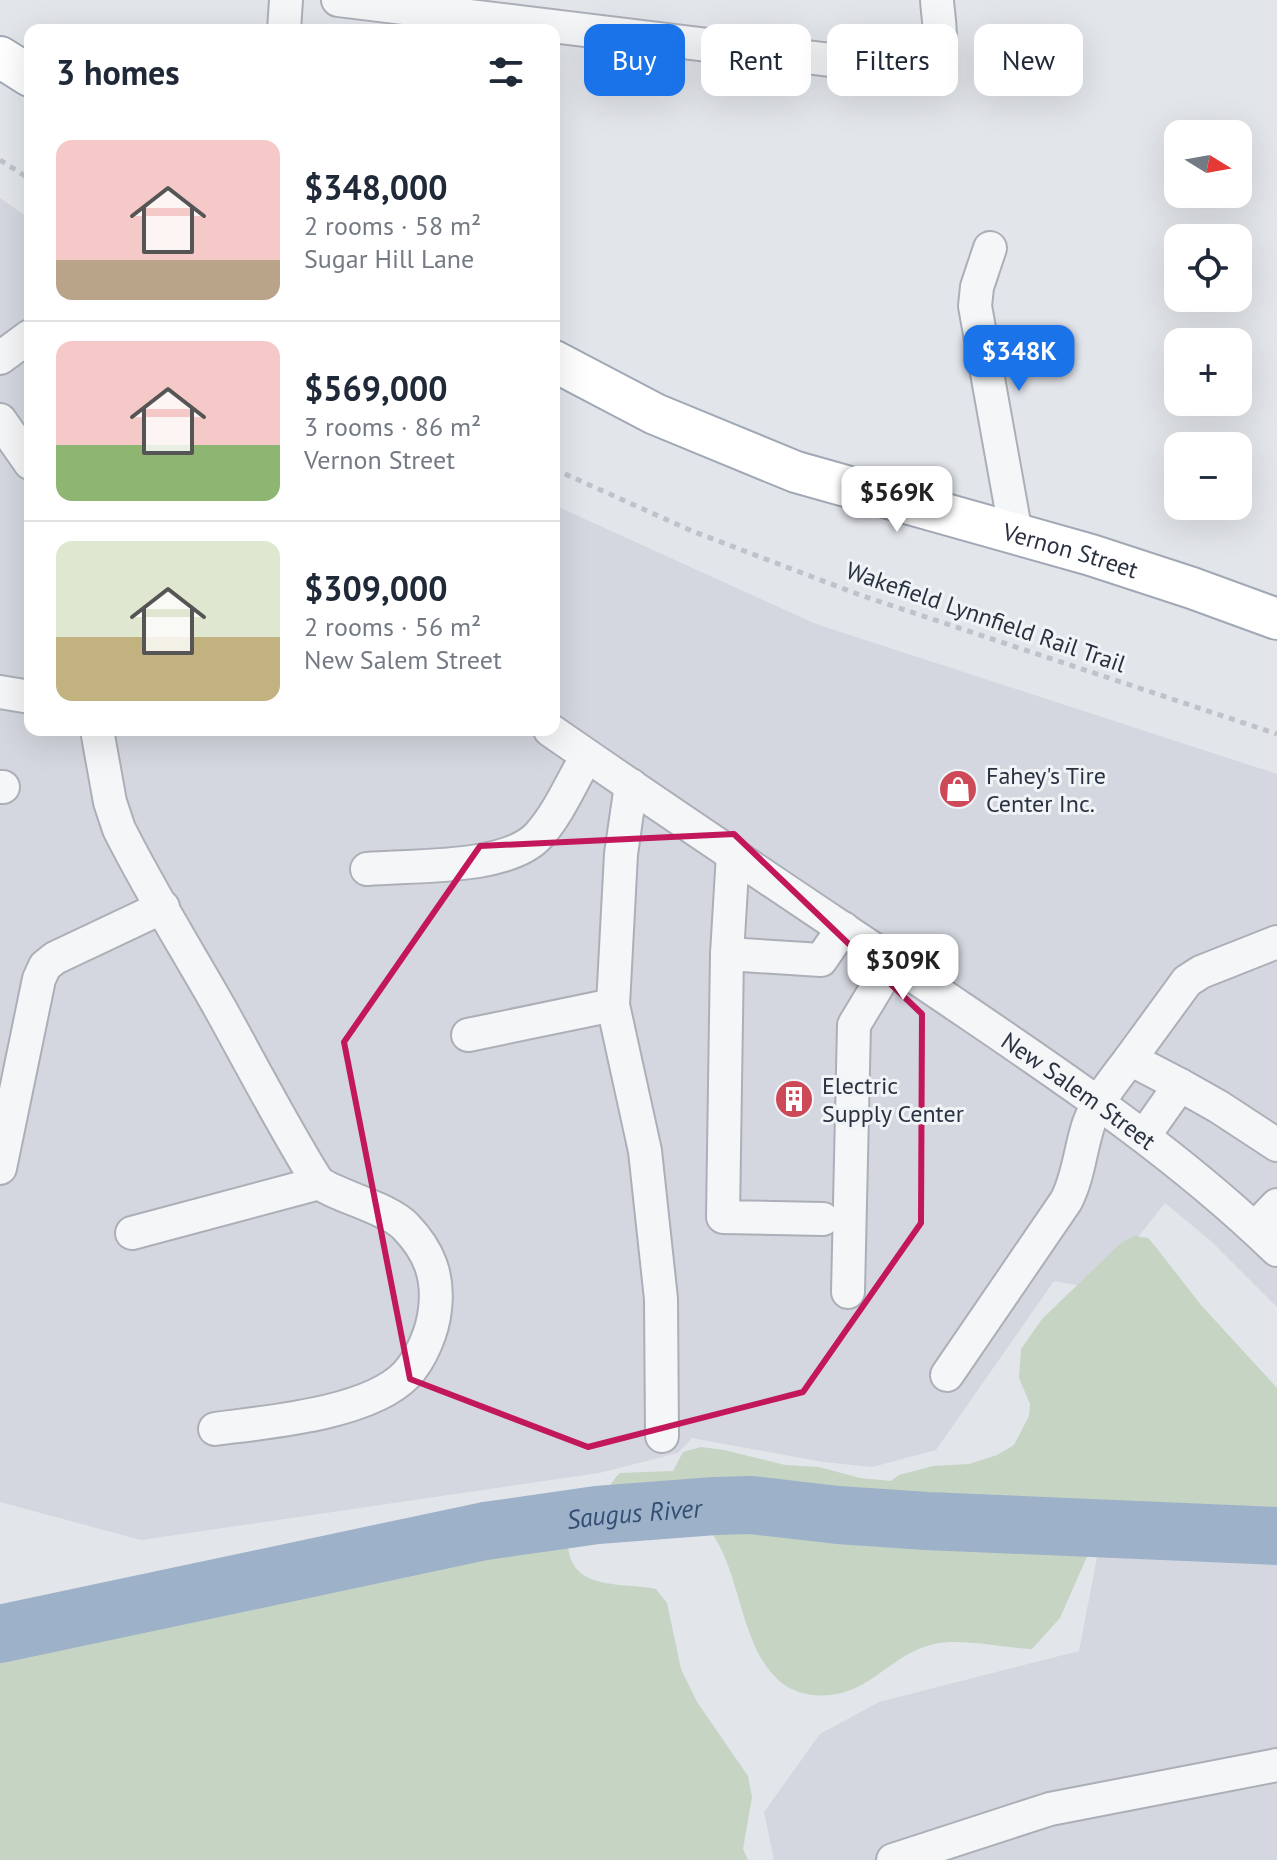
<!DOCTYPE html>
<html lang="en">
<head>
<meta charset="utf-8">
<style>
	body { margin:0; font-family:"PT Sans",sans-serif; background:#f2f2f3; color:#1f2937; height:100vh; display:flex; flex-direction:column; font-size:30px; white-space:nowrap }
	* { box-sizing:border-box; margin:0 }
	p { font-size:26px; color:#747a83 }
	.icon { flex:none; width:44px; height:44px; fill:none; stroke:currentColor; stroke-width:2; stroke-linecap:round; stroke-linejoin:round }
	.map { position:relative; flex:1; overflow:hidden }
	.side { position:absolute; left:24px; top:24px; width:536px; height:712px; display:flex; flex-direction:column; background:#fff; border-radius:16px; box-shadow:0 8px 32px #0002 }
	.side>* { flex:none }
	.guide { position:absolute; left:584px; top:24px; width:572px; height:72px; display:flex; gap:16px }
	.needle { width:52px; rotate:101deg }
	.tools { position:absolute; left:1164px; top:120px; display:grid; gap:16px }
	.tools a { display:grid; place-items:center; width:88px; height:88px; border-radius:16px; background:#fff; box-shadow:0 8px 32px #0002; font-size:40px }
	.price { position:absolute; translate:-50% -68px; padding:0 18px; border-radius:16px; background:#fff; color:#222; font-size:26px; line-height:52px; filter:drop-shadow(0 2px 4px #0008) }
	.price::after { content:''; position:absolute; left:50%; top:48px; width:24px; height:18px; margin-left:-12px; background:inherit; clip-path:polygon(0 0,100% 0,50% 100%) }
	.price.selected { background:#1a73e8; color:#fff }
	ul { padding:0; list-style:none }
	li { display:flex; align-items:center; gap:24px; height:200px; padding:0 32px }
	li+li { border-top:2px solid #e0e1e3 }
	li span { display:grid; place-items:center; flex:none; width:224px; height:160px; border-radius:16px; color:#555 }
	li>.icon { margin-inline-start:auto }
	span .icon { width:96px; height:96px; fill:#fffc; stroke-width:1 }
	li b { font-size:34px }
	h2 { display:flex; justify-content:space-between; align-items:center; height:96px; padding:0 32px; font-size:34px }
	.pill { padding:0 28px; border-radius:16px; background:#fff; box-shadow:0 8px 32px #0002; font-size:28px; line-height:72px }
	.pill.selected { background:#1a73e8; color:#fff }
	.map>svg:first-child { display:block }
	.built { fill:#d4d7df }
	.green { fill:#c6d4c3 }
	.lines { fill:none; stroke-linecap:round; stroke-linejoin:round }
	.river { stroke:#9db1c9; stroke-width:58 }
	.minor-casing { stroke:#abafb8; stroke-width:36 }
	.major-casing { stroke:#a1a8b5; stroke-width:44 }
	.path { stroke:#bfc3c9; stroke-width:5; stroke-dasharray:6 6; stroke-linecap:butt }
	.minor { stroke:#f4f6f8; stroke-width:32 }
	.major { stroke:#fff; stroke-width:40 }
	.marked { fill:none; stroke:#c2185b; stroke-width:6; stroke-linejoin:round }
	.labels { text-anchor:middle; dominant-baseline:central; stroke-width:6; stroke-linejoin:round; paint-order:stroke }
	.street-label { font-size:24px; fill:#2a3242; stroke:#f1f4f7 }
	.poi-label { font-size:24px; fill:#2a3242; stroke:#f1f4f7; text-anchor:start }
	.water-label { font-size:26px; font-style:italic; fill:#344f75; stroke:#f1f4f7 }
</style>
</head>
<body>
<div class="map">
<svg width="1277" height="1860" viewBox="0 0 1277 1860">
	<rect width="100%" height="100%" fill="#e2e5ea"/>
	<path class="built" d="M 0,198 L 30,219 L 30,730 L 554,730 L 554,505 L 816,624 L 1277,774 L 1277,1307 L 1212,1242 L 1165,1203 L 1097,1289 L 1054,1281 L 936,1450 L 872,1467 L 823,1462 L 692,1438 L 678,1453 L 599,1473 L 141,1540 L 0,1502 Z
		M 1098,1552 L 1277,1556 L 1277,1860 L 774,1860 L 764,1812 L 820,1734 L 879,1702 L 1079,1651 Z"/>
	<path class="green" d="M 1134,1236 L 1148,1238 L 1155,1246 L 1201,1305 L 1277,1388 L 1277,1546 L 1119,1540 L 1099,1542 L 1089,1552 L 1060,1618 L 1032,1649 C 1003,1648 962,1638 934,1644 C 888,1654 867,1701 813,1695 C 790,1692 777,1682 764,1663 C 738,1623 736,1556 704,1524 L 678,1519 C 674,1522 668,1528 663,1530 C 638,1539 600,1532 573,1537 L 568,1544 C 570,1592 623,1582 656,1589 L 667,1603 L 681,1669 L 697,1702 L 748,1776 L 752,1797 L 743,1849 L 748,1860 L 0,1860 L 0,1624 L 112,1603 L 570,1492 C 584,1493 601,1497 611,1484 C 614,1480 616,1476 620,1473 L 673,1471 L 683,1452 L 701,1447 L 724,1450 L 785,1465 L 819,1467 L 860,1478 L 891,1481 L 899,1475 L 933,1466 L 969,1464 L 997,1455 L 1014,1445 L 1029,1416 L 1030,1404 L 1019,1378 L 1021,1349 L 1042,1319 L 1121,1243 Z"/>
	<g class="lines">
		<path class="river" id="s1" d="M 0,1634 L 485,1531 L 597,1515 L 715,1506 L 751,1505 L 838,1515 L 927,1521 L 1277,1536"/>
		<defs>
			<g id="minor">
				<path d="M 338,0 L 913,70 L 928,68 C 947,54 938,21 937,0"/>
				<path d="M 284,30 L 286,0"/>
				<path d="M 990,248 L 977,287 L 975,306 L 1016,534"/>
				<path d="M 0,358 L 30,336"/>
				<path d="M 0,420 L 30,463"/>
				<path d="M 0,692 L 30,697"/>
				<path d="M 97,730 L 110,802 L 119,829 C 150,891 187,950 221,1010 C 252,1066 282,1124 316,1179 C 326,1194 387,1206 406,1227 C 429,1251 439,1276 435,1309 C 433,1331 421,1359 406,1375 C 368,1414 267,1422 215,1429"/>
				<path id="s2" d="M 550,730 C 684,823 820,913 955,1004 C 1067,1080 1179,1155 1277,1250"/>
				<path d="M 631,785 L 621,854 L 613,1005 L 645,1151 L 661,1299 L 662,1436"/>
				<path d="M 0,787 L 3,787"/>
				<path d="M 733,854 L 727,954 L 821,960 L 843,928"/>
				<path d="M 367,869 C 413,865 508,870 539,835 C 559,813 572,781 587,756"/>
				<path d="M 727,954 L 723,1217 L 823,1219"/>
				<path d="M 468,1035 L 613,1005"/>
				<path d="M 1180,1085 L 1130,1059 L 1187,981 L 1201,972 L 1277,942"/>
				<path d="M 1144,1136 L 1180,1085 L 1219,1107 L 1277,1145"/>
				<path d="M 0,1168 L 39,979 L 45,966 L 55,958 L 163,907"/>
				<path d="M 1255,1228 L 1277,1205"/>
				<path d="M 132,1233 L 319,1183"/>
				<path d="M 848,1292 L 854,1025 L 892,962"/>
				<path d="M 947,1375 L 1066,1201 C 1079,1176 1080,1149 1089,1123 C 1098,1099 1115,1079 1130,1059"/>
				<path d="M 893,1860 L 1050,1809 L 1277,1765"/>
			</g>
			<g id="major">
				<path d="M 0,57 L 30,76"/>
				<path id="s3" d="M 554,361 L 655,414 L 796,472 L 1091,555 L 1192,588 L 1277,619"/>
			</g>
		</defs>
		<use href="#minor" class="minor-casing"/>
		<use href="#major" class="major-casing"/>
		<path class="path" d="M 0,160 L 30,179
			M 554,469 L 692,531 L 860,595 L 1277,734"/>
		<use href="#minor" class="minor"/>
		<use href="#major" class="major"/>
	</g>
	<path class="marked" d="M 734,834 L 922,1014 L 921,1223 L 803,1392 L 588,1447 L 410,1379 L 344,1042 L 480,846 Z"/>
	<defs>
		<symbol id="shop-disc" viewBox="-11 -11 22 22"><circle r="9.5" fill="#cd4958" stroke="#f1f4f7"/><path d="M-5-2.5h2.3a2.7 3.5 0 0 1 5.4 0H5L5.5 6h-11ZM-1.5-2.5h3a1.5 2.3 0 0 0-3 0Z" fill="#fff"/></symbol>
		<symbol id="building-disc" viewBox="-11 -11 22 22"><circle r="9.5" fill="#cd4958" stroke="#f1f4f7"/><path d="M-4-6H4V6H1V3H-1V6H-4ZM-2.5-4.3h1.7v1.8h-1.7ZM.8-4.3h1.7v1.8H.8ZM-2.5-1h1.7V.8h-1.7ZM.8-1h1.7V.8H.8Z" fill="#fff"/></symbol>
	</defs>
	<g fill-rule="evenodd">
		<use href="#shop-disc" x="936" y="767" width="44" height="44"/>
		<use href="#building-disc" x="772" y="1077" width="44" height="44"/>
	</g>
	<g class="labels">
		<g class="street-label">
			<text stroke="none"><textPath href="#s3" startOffset="552">Vernon Street</textPath></text>
			<text transform="translate(986 617) rotate(19)">Wakefield Lynnfield Rail Trail</text>
			<text stroke="none"><textPath href="#s2" startOffset="640">New Salem Street</textPath></text>
		</g>
		<g class="poi-label">
			<text x="986" y="775">Fahey's Tire<tspan x="986" dy="28">Center Inc.</tspan></text>
			<text x="822" y="1085">Electric<tspan x="822" dy="28">Supply Center</tspan></text>
		</g>
		<g class="water-label">
			<text stroke="none"><textPath href="#s1" startOffset="646">Saugus River</textPath></text>
		</g>
	</g>
</svg>
<div class="tools">
<a><svg class="needle" viewBox="-14 -14 28 28"><path d="M0-13l5 13h-10z" fill="#e53935"/><path d="M0 13l5-13h-10z" fill="#747a83"/></svg></a>
<a><svg class="icon" aria-label="locate" viewBox="0 0 24 24"><circle cx="12" cy="12" r="6"/><path d="M12 2v4M12 18v4M2 12h4M18 12h4"/></svg></a>
<a>+</a>
<a>−</a>
</div>
<b class="price selected" style="left:1019px;top:393px">$348K</b>
<b class="price" style="left:897px;top:534px">$569K</b>
<b class="price" style="left:903px;top:1002px">$309K</b>
<div class="guide">
<a class="pill selected">Buy</a>
<a class="pill">Rent</a>
<a class="pill">Filters</a>
<a class="pill">New</a>
</div>
<section class="side">
<h2>3 homes<svg class="icon" aria-label="filters" viewBox="0 0 24 24"><path d="M4 7h16M4 17h16"/><circle cx="9" cy="7" r="2"/><circle cx="15" cy="17" r="2"/></svg></h2>
<ul>
<li><span style="background:linear-gradient(#f6c9c9 75%,#b9a48a 0)"><svg class="icon" aria-label="home" viewBox="0 0 24 24"><path d="M3 11l9-7 9 7M6 9v11h12V9"/></svg></span><div><b>$348,000</b><p>2 rooms · 58 m²</p><p>Sugar Hill Lane</p></div></li>
<li><span style="background:linear-gradient(#f6c9c9 65%,#8fb573 0)"><svg class="icon" aria-label="home" viewBox="0 0 24 24"><path d="M3 11l9-7 9 7M6 9v11h12V9"/></svg></span><div><b>$569,000</b><p>3 rooms · 86 m²</p><p>Vernon Street</p></div></li>
<li><span style="background:linear-gradient(#dfe7d0 60%,#c2b280 0)"><svg class="icon" aria-label="home" viewBox="0 0 24 24"><path d="M3 11l9-7 9 7M6 9v11h12V9"/></svg></span><div><b>$309,000</b><p>2 rooms · 56 m²</p><p>New Salem Street</p></div></li>
</ul>
</section>
</div>
</body>
</html>
